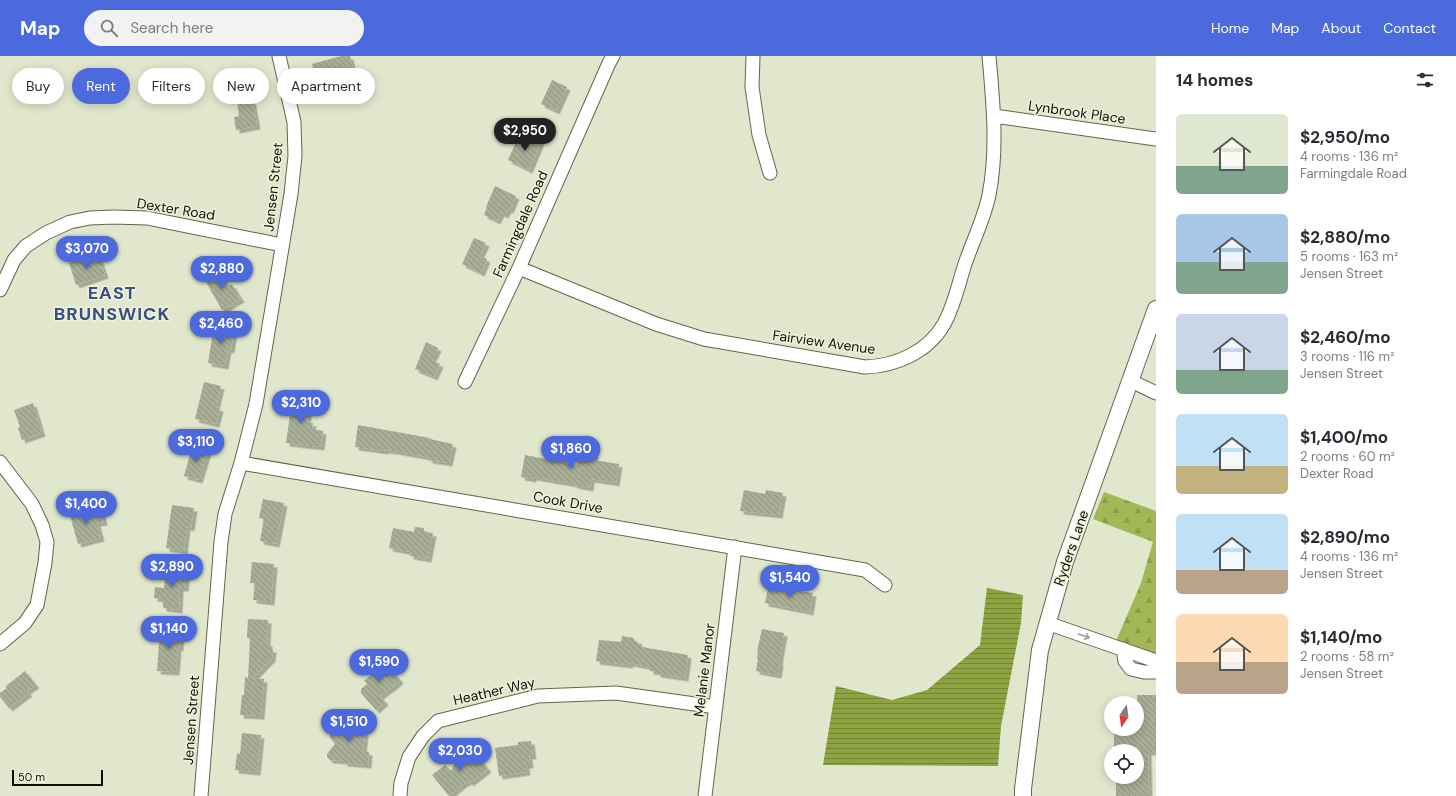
<!DOCTYPE html>
<html lang="en">
<head>
<meta charset="utf-8">
<style>
	body { margin:0; font-family:"DM Sans",sans-serif; background:#f2f2f3; color:#2b2b33; height:100vh; display:flex; flex-direction:column; font-size:15px; white-space:nowrap }
	* { box-sizing:border-box; margin:0 }
	p { font-size:13px; color:#7c7c81 }
	.icon { flex:none; width:22px; height:22px; fill:none; stroke:currentColor; stroke-width:2; stroke-linecap:round; stroke-linejoin:round }
	.map { position:relative; flex:1; overflow:hidden }
	.side { display:flex; flex-direction:column; background:#fff; width:300px }
	.side>* { flex:none }
	.guide { position:absolute; left:12px; top:12px; width:380px; height:36px; display:flex; gap:8px }
	.needle { width:26px; rotate:193deg }
	.fabs { position:absolute; left:1104px; top:640px; display:grid; gap:8px }
	.fabs a { display:grid; place-items:center; width:40px; height:40px; border-radius:50%; background:#fff; box-shadow:0 2px 10px #0003; font-size:20px }
	.scale { position:absolute; left:12px; bottom:10px; width:91px; box-sizing:border-box; padding-left:4px; border:2px solid #0e1008; border-top:0; font-size:11px; line-height:14px; white-space:nowrap; color:#0e1008; -webkit-text-stroke:3px #edf4da; paint-order:stroke }
	.price { position:absolute; translate:-50% -34px; padding:0 9px; border-radius:14px; background:#4d69de; color:#fff; font-size:13px; line-height:26px; filter:drop-shadow(0 1px 2px #0008) }
	.price::after { content:''; position:absolute; left:50%; top:24px; width:12px; height:9px; margin-left:-6px; background:inherit; clip-path:polygon(0 0,100% 0,50% 100%) }
	.price.selected { background:#222; color:#fff }
	ul { padding:0; list-style:none }
	li { display:flex; align-items:center; gap:12px; height:100px; padding:0 20px }
	li span { display:grid; place-items:center; flex:none; width:112px; height:80px; border-radius:6px; color:#555 }
	li>.icon { margin-inline-start:auto }
	span .icon { width:48px; height:48px; fill:#fffc; stroke-width:1 }
	li b { font-size:17px }
	h2 { display:flex; justify-content:space-between; align-items:center; height:48px; padding:0 20px; font-size:17px }
	.tag { padding:0 14px; border-radius:18px; background:#fff; box-shadow:0 2px 10px #0003; font-size:14px; line-height:36px }
	.tag.selected { background:#4d69de; color:#fff }
	header { display:flex; align-items:center; gap:24px; box-sizing:border-box; height:56px; padding:0 20px; background:#4d69de; color:#fff }
	header strong { font-size:19px }
	nav { display:flex; gap:22px; margin-inline-start:auto; font-size:14px }
	.search { width:280px; height:36px; background:#f2f2f3; display:flex; align-items:center; gap:10px; box-sizing:border-box; padding:0 14px; border-radius:22px; color:#7c7c81; font-size:15px }
	main { display:flex; flex:1; min-height:0 }
	.map>svg:first-child { display:block }
	.forest { fill:url(#forest-firs) }
	.water { fill:url(#water-rules) }
	.building { fill:url(#building-back-hatch); filter:url(#shadow) }
	.lines { fill:none; stroke-linecap:round; stroke-linejoin:round }
	.minor-casing { stroke:#606650; stroke-width:15 }
	.major-casing { stroke:#606650; stroke-width:18 }
	.minor { stroke:#fff; stroke-width:13 }
	.major { stroke:#fff; stroke-width:16 }
	.oneway { stroke:#9f9f9c }
	.labels { text-anchor:middle; dominant-baseline:central; stroke-width:3; stroke-linejoin:round; paint-order:stroke }
	.street-label { font-size:14px; fill:#0e1008; stroke:#edf4da }
	.district-label { font-size:18px; font-weight:bold; letter-spacing:1px; fill:#3b4c87; stroke:#edf4da }
</style>
</head>
<body>
<header>
<strong>Map</strong>
<div class="search"><svg class="icon" aria-label="search" viewBox="0 0 24 24"><circle cx="10" cy="10" r="6"/><path d="M15 15l6 6"/></svg>Search here</div>
<nav><a>Home</a><a>Map</a><a>About</a><a>Contact</a></nav>
</header>
<main>
<div class="map">
<svg width="1156" height="740" viewBox="0 0 1156 740">
	<defs>
		<pattern id="forest-firs" width="22" height="20" patternUnits="userSpaceOnUse"><rect width="22" height="20" fill="#a3b756"/><path d="M5 1l3.5 6h-7zM16 11l3.5 6h-7z" fill="#8b9c49"/></pattern>
		<pattern id="water-rules" width="6" height="5" patternUnits="userSpaceOnUse"><rect width="6" height="5" fill="#90a342"/><path d="M0 2.5h6" fill="none" stroke="#748335"/></pattern>
		<pattern id="building-back-hatch" width="6" height="6" patternUnits="userSpaceOnUse"><rect width="6" height="6" fill="#a8ae96"/><path d="M-1 5l2 2M0 0l6 6M5-1l2 2" fill="none" stroke="#8f9580"/></pattern>
		<filter id="shadow"><feDropShadow dx="3.5" dy="3.5" stdDeviation="0" flood-color="#0004"/></filter>
	</defs>
	<rect width="100%" height="100%" fill="#e0e7cd"/>
	<path class="forest" d="M 1104,436 L 1156,455 L 1156,599 L 1116,585 L 1141,527 L 1153,486 L 1093,463 Z"/>
	<path class="water" d="M 987,532 L 1023,539 L 1021,567 L 1001,670 L 998,710 L 823,709 L 836,630 L 892,644 L 927,634 L 980,589 Z"/>
	<path class="building" d="M 341,0 L 350,0 L 353,14 L 344,16 L 342,25 L 334,27 L 336,34 L 319,37 L 312,8 Z
		M 552,24 L 567,31 L 556,55 L 541,48 Z
		M 252,42 L 257,70 L 236,74 L 234,61 L 239,60 L 237,45 Z
		M 527,79 L 541,85 L 529,114 L 508,104 L 516,86 L 522,90 Z
		M 495,130 L 516,140 L 510,154 L 508,153 L 505,159 L 501,157 L 497,165 L 484,159 L 487,151 L 486,151 Z
		M 474,182 L 486,187 L 480,200 L 487,203 L 481,217 L 462,208 Z
		M 99,200 L 105,219 L 76,229 L 69,207 L 80,204 L 81,206 Z
		M 218,213 L 228,230 L 232,228 L 241,243 L 222,254 L 203,221 Z
		M 214,270 L 234,273 L 231,294 L 228,293 L 225,310 L 208,307 Z
		M 426,286 L 438,292 L 432,304 L 440,308 L 434,321 L 415,313 Z
		M 204,326 L 221,330 L 216,351 L 220,352 L 216,368 L 195,363 Z
		M 288,341 L 310,344 L 307,366 L 313,367 L 312,373 L 323,375 L 321,391 L 286,387 L 290,359 L 286,359 Z
		M 33,347 L 42,377 L 22,384 L 18,372 L 20,371 L 14,354 Z
		M 358,369 L 430,382 L 430,383 L 453,388 L 449,407 L 429,404 L 429,402 L 422,400 L 394,395 L 385,394 L 385,395 L 355,391 Z
		M 192,391 L 208,395 L 199,424 L 184,420 Z
		M 579,395 L 595,398 L 594,404 L 619,408 L 616,427 L 591,423 L 590,432 L 574,429 L 574,428 L 533,421 L 533,423 L 521,421 L 525,399 L 577,409 Z
		M 744,434 L 765,438 L 766,434 L 783,437 L 779,459 L 740,455 Z
		M 263,443 L 284,447 L 276,488 L 260,485 L 264,463 L 259,462 Z
		M 172,449 L 194,452 L 191,472 L 187,471 L 184,495 L 166,492 Z
		M 84,452 L 85,456 L 101,453 L 104,466 L 97,467 L 101,482 L 78,488 L 69,456 Z
		M 415,471 L 424,472 L 424,476 L 433,477 L 428,503 L 410,500 L 411,496 L 389,492 L 393,472 L 414,476 Z
		M 252,506 L 274,508 L 271,546 L 253,544 L 255,527 L 250,527 Z
		M 166,511 L 187,513 L 185,532 L 180,532 L 179,554 L 163,552 L 163,543 L 154,542 L 155,531 L 164,532 Z
		M 768,532 L 779,534 L 780,532 L 813,537 L 810,556 L 765,547 Z
		M 248,563 L 268,564 L 267,587 L 269,587 L 269,593 L 273,593 L 272,602 L 253,622 L 264,623 L 261,660 L 240,659 L 242,639 L 244,639 L 245,621 L 248,622 L 250,583 L 247,582 L 247,579 Z
		M 762,573 L 784,577 L 779,606 L 780,606 L 778,619 L 756,615 L 758,603 L 757,603 L 758,595 L 757,595 Z
		M 160,574 L 181,575 L 180,592 L 178,591 L 176,616 L 157,615 Z
		M 622,580 L 634,582 L 635,587 L 642,588 L 642,591 L 688,599 L 685,622 L 657,618 L 657,616 L 650,615 L 650,611 L 630,607 L 629,609 L 596,605 L 599,584 L 621,586 Z
		M 376,602 L 382,609 L 385,606 L 400,624 L 395,629 L 380,640 L 385,646 L 376,654 L 361,637 L 361,633 L 367,628 L 364,625 L 372,618 L 370,607 Z
		M 25,615 L 36,629 L 27,635 L 29,637 L 9,652 L 0,641 L 0,637 L 7,632 L 6,630 Z
		M 1137,639 L 1156,639 L 1156,696 L 1148,696 L 1149,740 L 1116,740 L 1116,721 L 1137,721 L 1137,695 L 1114,695 L 1114,673 L 1137,673 Z
		M 338,663 L 356,665 L 356,667 L 364,668 L 363,675 L 365,676 L 363,695 L 369,696 L 368,709 L 344,707 L 344,705 L 330,704 L 327,701 L 327,698 L 335,688 L 330,682 L 330,677 L 333,672 L 337,673 Z
		M 242,677 L 261,679 L 257,716 L 235,714 L 237,697 L 240,698 Z
		M 531,685 L 533,700 L 529,700 L 530,709 L 526,709 L 527,716 L 499,720 L 495,692 L 518,689 L 518,686 Z
		M 464,692 L 469,694 L 471,692 L 488,713 L 470,727 L 469,725 L 463,728 L 449,740 L 432,719 L 445,709 L 451,715 L 456,704 L 457,704 L 458,703 L 466,704 Z"/>
	<g class="lines">
		<defs>
			<path id="minor" d="M 753,0 L 752,31 L 759,79 L 770,117
				M 994,60 L 1156,83
				M 519,212 L 656,268 L 704,283 L 865,311 C 896,310 928,296 944,268 C 954,250 958,230 964,211 C 972,186 984,164 989,139 C 998,93 993,46 989,0
				M 0,234 L 14,204 L 26,190 L 46,177 L 70,166 L 90,162 L 113,161 L 147,162 L 282,189
				M 1131,325 L 1156,337
				M 465,326 L 519,212 L 609,7 L 613,0
				M 0,406 L 32,448 L 42,469 L 47,486 L 45,507 L 37,549 L 25,567 L 0,588
				M 241,407 L 865,514 L 885,529
				M 1047,567 L 1156,605
				M 1123,593 L 1125,605 L 1131,613 L 1144,616 L 1156,616
				M 201,740 L 221,486 L 225,458 L 241,407 L 256,348 L 291,138 L 295,100 L 294,66 L 279,0
				M 400,740 L 401,727 L 409,701 L 423,680 L 438,665 L 538,640 L 616,637 L 716,651
				M 705,740 L 735,491"/>
			<path id="major" d="M 1023,740 L 1023,733 L 1040,594 L 1065,506 L 1156,253"/>
		</defs>
		<use href="#minor" class="minor-casing"/>
		<use href="#major" class="major-casing"/>
		<use href="#minor" class="minor"/>
		<use href="#major" class="major"/>
	</g>
	<defs><path id="oneway-shaft" d="M-6 0H5M1.5-3L5.5 0L1.5 3" fill="none" stroke-width="1.6" stroke-linecap="round" stroke-linejoin="round"/></defs>
	<use class="oneway" href="#oneway-shaft" transform="translate(1084 580) rotate(19)"/>
	<g class="labels">
		<g class="street-label">
			<text transform="translate(1077 56) rotate(8)">Lynbrook Place</text>
			<text transform="translate(273 131) rotate(-84)">Jensen Street</text>
			<text transform="translate(176 153) rotate(9)">Dexter Road</text>
			<text transform="translate(520 168) rotate(-66)">Farmingdale Road</text>
			<text transform="translate(824 286) rotate(8)">Fairview Avenue</text>
			<text transform="translate(568 446) rotate(10)">Cook Drive</text>
			<text transform="translate(1071 492) rotate(-71)">Ryders Lane</text>
			<text transform="translate(704 614) rotate(-83)">Melanie Manor</text>
			<text transform="translate(494 635) rotate(-13)">Heather Way</text>
			<text transform="translate(191 664) rotate(-86)">Jensen Street</text>
		</g>
		<g class="district-label">
			<text x="112" y="237">EAST<tspan x="112" dy="21">BRUNSWICK</tspan></text>
		</g>
	</g>
</svg>
<div class="fabs">
<a><svg class="needle" viewBox="-14 -14 28 28"><path d="M0-13l5 13h-10z" fill="#e53935"/><path d="M0 13l5-13h-10z" fill="#7c7c81"/></svg></a>
<a><svg class="icon" aria-label="locate" viewBox="0 0 24 24"><circle cx="12" cy="12" r="6"/><path d="M12 2v4M12 18v4M2 12h4M18 12h4"/></svg></a>
</div>
<div class="scale">50 m</div>
<b class="price selected" style="left:525px;top:96px">$2,950</b>
<b class="price" style="left:87px;top:214px">$3,070</b>
<b class="price" style="left:222px;top:234px">$2,880</b>
<b class="price" style="left:221px;top:289px">$2,460</b>
<b class="price" style="left:301px;top:368px">$2,310</b>
<b class="price" style="left:196px;top:407px">$3,110</b>
<b class="price" style="left:571px;top:414px">$1,860</b>
<b class="price" style="left:86px;top:469px">$1,400</b>
<b class="price" style="left:172px;top:532px">$2,890</b>
<b class="price" style="left:790px;top:543px">$1,540</b>
<b class="price" style="left:169px;top:594px">$1,140</b>
<b class="price" style="left:379px;top:627px">$1,590</b>
<b class="price" style="left:349px;top:687px">$1,510</b>
<b class="price" style="left:460px;top:716px">$2,030</b>
<div class="guide">
<a class="tag">Buy</a>
<a class="tag selected">Rent</a>
<a class="tag">Filters</a>
<a class="tag">New</a>
<a class="tag">Apartment</a>
</div>
</div>
<section class="side">
<h2>14 homes<svg class="icon" aria-label="filters" viewBox="0 0 24 24"><path d="M4 7h16M4 17h16"/><circle cx="9" cy="7" r="2"/><circle cx="15" cy="17" r="2"/></svg></h2>
<ul>
<li><span style="background:linear-gradient(#dfe7d0 65%,#7fa58c 0)"><svg class="icon" aria-label="home" viewBox="0 0 24 24"><path d="M3 11l9-7 9 7M6 9v11h12V9"/></svg></span><div><b>$2,950/mo</b><p>4 rooms · 136 m²</p><p>Farmingdale Road</p></div></li>
<li><span style="background:linear-gradient(#a9c7e8 60%,#7fa58c 0)"><svg class="icon" aria-label="home" viewBox="0 0 24 24"><path d="M3 11l9-7 9 7M6 9v11h12V9"/></svg></span><div><b>$2,880/mo</b><p>5 rooms · 163 m²</p><p>Jensen Street</p></div></li>
<li><span style="background:linear-gradient(#c9d6e8 70%,#7fa58c 0)"><svg class="icon" aria-label="home" viewBox="0 0 24 24"><path d="M3 11l9-7 9 7M6 9v11h12V9"/></svg></span><div><b>$2,460/mo</b><p>3 rooms · 116 m²</p><p>Jensen Street</p></div></li>
<li><span style="background:linear-gradient(#bfe0f5 65%,#c2b280 0)"><svg class="icon" aria-label="home" viewBox="0 0 24 24"><path d="M3 11l9-7 9 7M6 9v11h12V9"/></svg></span><div><b>$1,400/mo</b><p>2 rooms · 60 m²</p><p>Dexter Road</p></div></li>
<li><span style="background:linear-gradient(#bfe0f5 70%,#b9a48a 0)"><svg class="icon" aria-label="home" viewBox="0 0 24 24"><path d="M3 11l9-7 9 7M6 9v11h12V9"/></svg></span><div><b>$2,890/mo</b><p>4 rooms · 136 m²</p><p>Jensen Street</p></div></li>
<li><span style="background:linear-gradient(#ffd9b3 60%,#b9a48a 0)"><svg class="icon" aria-label="home" viewBox="0 0 24 24"><path d="M3 11l9-7 9 7M6 9v11h12V9"/></svg></span><div><b>$1,140/mo</b><p>2 rooms · 58 m²</p><p>Jensen Street</p></div></li>
</ul>
</section>
</main>
</body>
</html>
